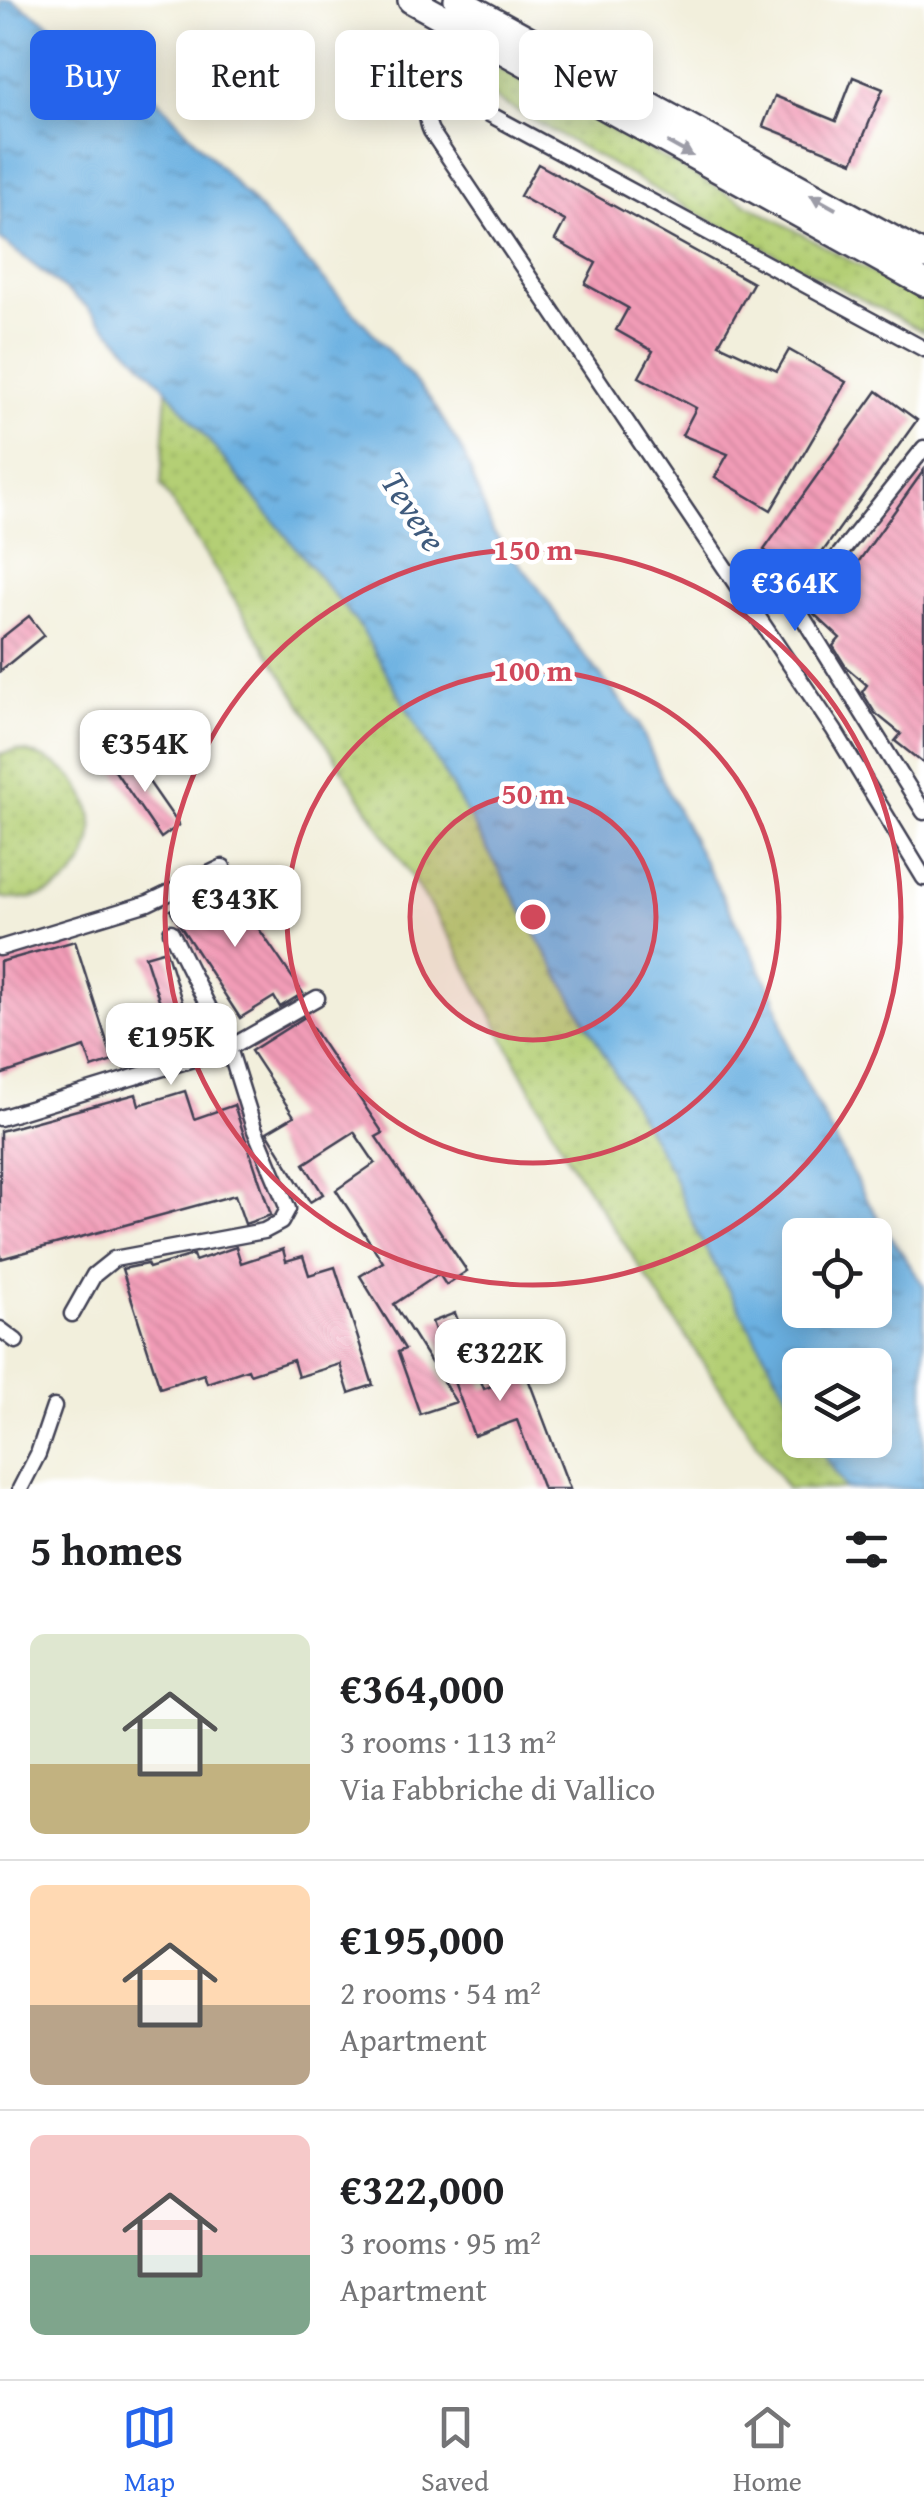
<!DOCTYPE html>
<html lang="en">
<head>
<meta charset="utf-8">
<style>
	body { margin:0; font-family:"Gentium Book Plus",serif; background:#f2f2f2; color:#202124; height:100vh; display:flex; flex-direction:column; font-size:38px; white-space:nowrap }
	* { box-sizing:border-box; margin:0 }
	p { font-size:32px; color:#757577 }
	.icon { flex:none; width:55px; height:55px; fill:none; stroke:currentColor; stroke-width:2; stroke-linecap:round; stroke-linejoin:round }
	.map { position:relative; height:1489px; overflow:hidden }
	.side { display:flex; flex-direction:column; background:#fff; flex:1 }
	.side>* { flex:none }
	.top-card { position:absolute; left:30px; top:30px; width:865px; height:90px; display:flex; gap:20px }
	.buttons { position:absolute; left:782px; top:1218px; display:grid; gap:20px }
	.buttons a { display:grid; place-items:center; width:110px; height:110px; border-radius:15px; background:#fff; box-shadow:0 5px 25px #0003; font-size:50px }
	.price { position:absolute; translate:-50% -85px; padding:0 22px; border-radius:20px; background:#fff; color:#222; font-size:32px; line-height:65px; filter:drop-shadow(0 2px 5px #0008) }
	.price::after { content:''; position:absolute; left:50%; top:60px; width:30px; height:22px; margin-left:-15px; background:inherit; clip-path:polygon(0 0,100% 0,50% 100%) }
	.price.on { background:#2563eb; color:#fff }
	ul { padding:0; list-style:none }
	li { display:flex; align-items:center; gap:30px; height:250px; padding:0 30px }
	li+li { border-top:2px solid #e0e0e0 }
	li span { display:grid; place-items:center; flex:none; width:280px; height:200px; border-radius:15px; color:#555 }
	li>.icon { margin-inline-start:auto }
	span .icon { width:120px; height:120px; fill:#fffc; stroke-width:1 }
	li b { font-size:42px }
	h2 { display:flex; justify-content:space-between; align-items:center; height:120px; padding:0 30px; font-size:42px }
	.pill { padding:0 35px; border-radius:15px; background:#fff; box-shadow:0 5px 25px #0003; font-size:35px; line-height:90px }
	.pill.on { background:#2563eb; color:#fff }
	.tabs { display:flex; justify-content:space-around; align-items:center; height:140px; border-top:2px solid #e0e0e0; background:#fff; font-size:28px; color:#757577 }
	.tabs a { display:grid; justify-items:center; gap:5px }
	.tabs .on { color:#2563eb }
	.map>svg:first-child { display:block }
	.green { fill:url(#green-dots); stroke:#6b7858; stroke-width:2.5 }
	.water { fill:url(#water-ripples); stroke:#46698e; stroke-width:2.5; fill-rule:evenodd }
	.building { fill:url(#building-back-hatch) }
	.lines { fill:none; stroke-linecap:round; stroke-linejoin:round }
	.street-casing { stroke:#414153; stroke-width:19 }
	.highway-casing { stroke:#414153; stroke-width:30 }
	.street { stroke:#fff; stroke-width:14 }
	.highway { stroke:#fff; stroke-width:25 }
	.oneway { fill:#9c9ca7 }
	.ring { fill:none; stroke:#d1495b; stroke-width:5 }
	.labels { text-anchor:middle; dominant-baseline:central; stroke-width:9; stroke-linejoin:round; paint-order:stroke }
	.water-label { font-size:35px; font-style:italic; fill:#3f5b7d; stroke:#fff }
	.centre { fill:#d1495b; stroke:#fff; stroke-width:5 }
	.ring-label { font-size:30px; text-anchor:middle; font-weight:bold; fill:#d1495b; stroke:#fff; stroke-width:9; stroke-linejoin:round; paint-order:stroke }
</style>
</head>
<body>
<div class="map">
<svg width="924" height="1489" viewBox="0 0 924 1489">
	<defs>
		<pattern id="green-dots" width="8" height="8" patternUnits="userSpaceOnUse" patternTransform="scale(2.5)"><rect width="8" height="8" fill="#b4cf75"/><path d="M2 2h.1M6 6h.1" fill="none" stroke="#9ab166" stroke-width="1.8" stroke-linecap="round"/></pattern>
		<pattern id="water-ripples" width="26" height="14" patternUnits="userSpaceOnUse" patternTransform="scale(2.5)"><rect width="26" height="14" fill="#6bb0e1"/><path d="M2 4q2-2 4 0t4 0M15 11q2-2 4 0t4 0" fill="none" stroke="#588fb8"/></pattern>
		<pattern id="building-back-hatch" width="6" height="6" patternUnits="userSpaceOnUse" patternTransform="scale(2.5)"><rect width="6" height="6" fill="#f29cb7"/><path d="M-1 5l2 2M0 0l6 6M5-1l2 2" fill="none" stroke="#cf869e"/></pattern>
	</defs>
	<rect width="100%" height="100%" fill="#fff"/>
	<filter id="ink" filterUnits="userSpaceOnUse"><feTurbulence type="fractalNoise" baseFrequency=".01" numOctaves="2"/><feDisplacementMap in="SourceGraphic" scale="20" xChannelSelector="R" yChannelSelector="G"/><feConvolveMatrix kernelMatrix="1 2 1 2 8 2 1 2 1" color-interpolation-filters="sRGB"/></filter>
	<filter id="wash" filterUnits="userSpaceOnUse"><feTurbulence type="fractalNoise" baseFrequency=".0048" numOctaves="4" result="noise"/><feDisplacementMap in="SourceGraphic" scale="40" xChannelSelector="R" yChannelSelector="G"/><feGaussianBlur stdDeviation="2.25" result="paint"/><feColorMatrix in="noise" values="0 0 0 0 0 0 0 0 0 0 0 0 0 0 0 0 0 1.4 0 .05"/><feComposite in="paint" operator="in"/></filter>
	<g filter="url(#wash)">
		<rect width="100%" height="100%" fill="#f2efdc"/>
		<path class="green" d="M 439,35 L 924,301 L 924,332 L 704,217 L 485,93 L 454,70 L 434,64 Z
			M 167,389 L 361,628 L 671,1171 L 698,1235 L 800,1416 L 800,1440 L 815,1440 L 846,1489 L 787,1489 L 570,1162 L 452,941 L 161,485 Z
			M 17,750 C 136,773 101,917 0,897 L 0,754 Z"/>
		<path class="water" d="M 0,0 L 12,0 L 69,36 L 160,102 L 372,332 L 431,400 L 464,454 L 493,532 L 536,584 L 577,646 L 639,724 L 667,790 L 775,997 L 789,1050 L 866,1199 L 924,1286 L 924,1489 L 846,1489 L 815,1440 L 875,1440 L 875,1365 L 800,1365 L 800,1416 L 698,1235 L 671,1171 L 361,628 L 167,389 L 86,306 L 0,239 ZM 800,1235 L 875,1235 L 875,1310 L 800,1310 Z"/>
		<g id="blocks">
			<path class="building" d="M 853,77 L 883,89 L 853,162 L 763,126 L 775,96 L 836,121 Z
				M 538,164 L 753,283 L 719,344 L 777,371 L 789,350 L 846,382 L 771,510 L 715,477 L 728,454 L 682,435 L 696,408 L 639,377 L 653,351 L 616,330 L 628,308 L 585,284 L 596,263 L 555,240 L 565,221 L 520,196 Z
				M 877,391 L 917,420 L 804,578 L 764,550 Z
				M 924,470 L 924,764 L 895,741 L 901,734 L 875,713 L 862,692 L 867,685 L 846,667 L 833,646 L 840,638 L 814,614 L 859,561 Z
				M 29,616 L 44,635 L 0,671 L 0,639 Z
				M 129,753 L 179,825 L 161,838 L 111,765 Z
				M 224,878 L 303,993 L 280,1007 L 274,997 L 240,1018 L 170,910 Z
				M 75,941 L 113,1061 L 92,1068 L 85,1047 L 0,1075 L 0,962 Z
				M 166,950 L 192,1033 L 172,1040 L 145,956 Z
				M 305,1017 L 383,1133 L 376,1137 L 467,1271 L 446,1285 L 439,1274 L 394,1304 L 456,1402 L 420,1414 L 398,1352 L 405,1349 L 360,1276 L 383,1262 L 336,1190 L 375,1163 L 354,1132 L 304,1164 L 323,1194 L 310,1202 L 267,1132 L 294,1116 L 251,1051 Z
				M 185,1091 L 194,1119 L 234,1105 L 271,1215 L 245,1224 L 235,1195 L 0,1259 L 0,1131 L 136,1094 L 139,1105 Z
				M 236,1247 L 241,1263 L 283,1249 L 286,1261 L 303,1256 L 309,1275 L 335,1267 L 373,1385 L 349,1393 L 340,1364 L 298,1377 L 293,1360 L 250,1374 L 248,1369 L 207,1383 L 204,1374 L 160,1388 L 122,1269 L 147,1264 L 149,1268 L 193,1255 L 195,1261 Z
				M 455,1313 L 484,1389 L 526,1373 L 570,1489 L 543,1489 L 517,1420 L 474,1436 L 432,1322 Z"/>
		</g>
	</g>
	<g filter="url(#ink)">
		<use href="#blocks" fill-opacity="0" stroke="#414153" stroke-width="2.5"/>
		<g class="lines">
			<defs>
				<path id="street" d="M 924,349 L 456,96 L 440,94 C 427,106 424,115 431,131 L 834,730 L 924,878
					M 924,448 L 797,608 L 924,812
					M 0,948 L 148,903 L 223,867
					M 0,1118 L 229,1048 L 317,998
					M 72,1314 L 94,1275 L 114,1259 L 264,1231 L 281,1222 L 288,1209 L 254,1128 L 229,1048 L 171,932
					M 0,1329 L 16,1341
					M 20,1489 L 38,1454 L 54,1407"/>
				<path id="highway" d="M 411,0 L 924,283
					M 457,0 L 924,256"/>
			</defs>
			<use href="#street" class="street-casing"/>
			<use href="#highway" class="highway-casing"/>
			<use href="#street" class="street"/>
			<use href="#highway" class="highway"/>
		</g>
		<defs><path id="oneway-solid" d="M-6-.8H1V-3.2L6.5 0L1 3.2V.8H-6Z" transform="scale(2.5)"/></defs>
		<g class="oneway">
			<use href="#oneway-solid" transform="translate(680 149) rotate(29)"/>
			<use href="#oneway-solid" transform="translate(823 202) rotate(-151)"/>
		</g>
	</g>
	<circle cx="533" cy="917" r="123" fill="#d1495b" fill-opacity=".12"/>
	<g class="ring">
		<circle cx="533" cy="917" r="123"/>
		<circle cx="533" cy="917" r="246"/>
		<circle cx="533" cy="917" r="368"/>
	</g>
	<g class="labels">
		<g class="water-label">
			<text transform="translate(414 511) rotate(57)">Tevere</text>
		</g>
	</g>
	<circle cx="533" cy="917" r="15" class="centre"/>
	<g class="ring-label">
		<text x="533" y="560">150 m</text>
		<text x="533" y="681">100 m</text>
		<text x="533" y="804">50 m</text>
	</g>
</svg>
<div class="buttons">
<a><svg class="icon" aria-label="locate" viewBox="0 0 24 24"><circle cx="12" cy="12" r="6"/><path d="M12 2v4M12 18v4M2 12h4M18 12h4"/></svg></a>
<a><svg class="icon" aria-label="layers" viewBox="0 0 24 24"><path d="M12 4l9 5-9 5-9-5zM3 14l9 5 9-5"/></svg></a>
</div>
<b class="price on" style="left:795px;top:634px">€364K</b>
<b class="price" style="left:145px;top:795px">€354K</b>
<b class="price" style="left:235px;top:950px">€343K</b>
<b class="price" style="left:171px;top:1088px">€195K</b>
<b class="price" style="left:500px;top:1404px">€322K</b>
<div class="top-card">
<a class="pill on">Buy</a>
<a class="pill">Rent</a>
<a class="pill">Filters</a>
<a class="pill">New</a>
</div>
</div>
<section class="side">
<h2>5 homes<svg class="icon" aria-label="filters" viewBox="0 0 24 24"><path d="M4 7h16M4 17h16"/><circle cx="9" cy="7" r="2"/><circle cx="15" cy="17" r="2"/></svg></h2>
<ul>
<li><span style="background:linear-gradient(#dfe7d0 65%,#c2b280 0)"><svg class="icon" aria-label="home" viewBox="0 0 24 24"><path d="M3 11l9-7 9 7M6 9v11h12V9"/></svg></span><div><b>€364,000</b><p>3 rooms · 113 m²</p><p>Via Fabbriche di Vallico</p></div></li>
<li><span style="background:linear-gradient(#ffd9b3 60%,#b9a48a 0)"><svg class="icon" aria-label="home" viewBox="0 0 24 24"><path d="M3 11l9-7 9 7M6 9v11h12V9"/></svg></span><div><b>€195,000</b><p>2 rooms · 54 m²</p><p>Apartment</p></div></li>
<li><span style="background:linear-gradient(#f6c9c9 60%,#7fa58c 0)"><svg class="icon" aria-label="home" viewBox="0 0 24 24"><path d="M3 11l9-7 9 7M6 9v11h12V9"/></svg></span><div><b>€322,000</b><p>3 rooms · 95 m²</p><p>Apartment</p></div></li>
</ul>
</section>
<nav class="tabs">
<a class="on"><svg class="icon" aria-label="map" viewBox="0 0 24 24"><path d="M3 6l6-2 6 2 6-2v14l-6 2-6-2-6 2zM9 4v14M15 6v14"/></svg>Map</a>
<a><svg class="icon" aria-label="saved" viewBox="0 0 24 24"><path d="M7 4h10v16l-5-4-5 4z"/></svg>Saved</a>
<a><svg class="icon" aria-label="home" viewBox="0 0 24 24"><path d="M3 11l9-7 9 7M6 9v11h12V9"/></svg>Home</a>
</nav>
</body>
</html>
